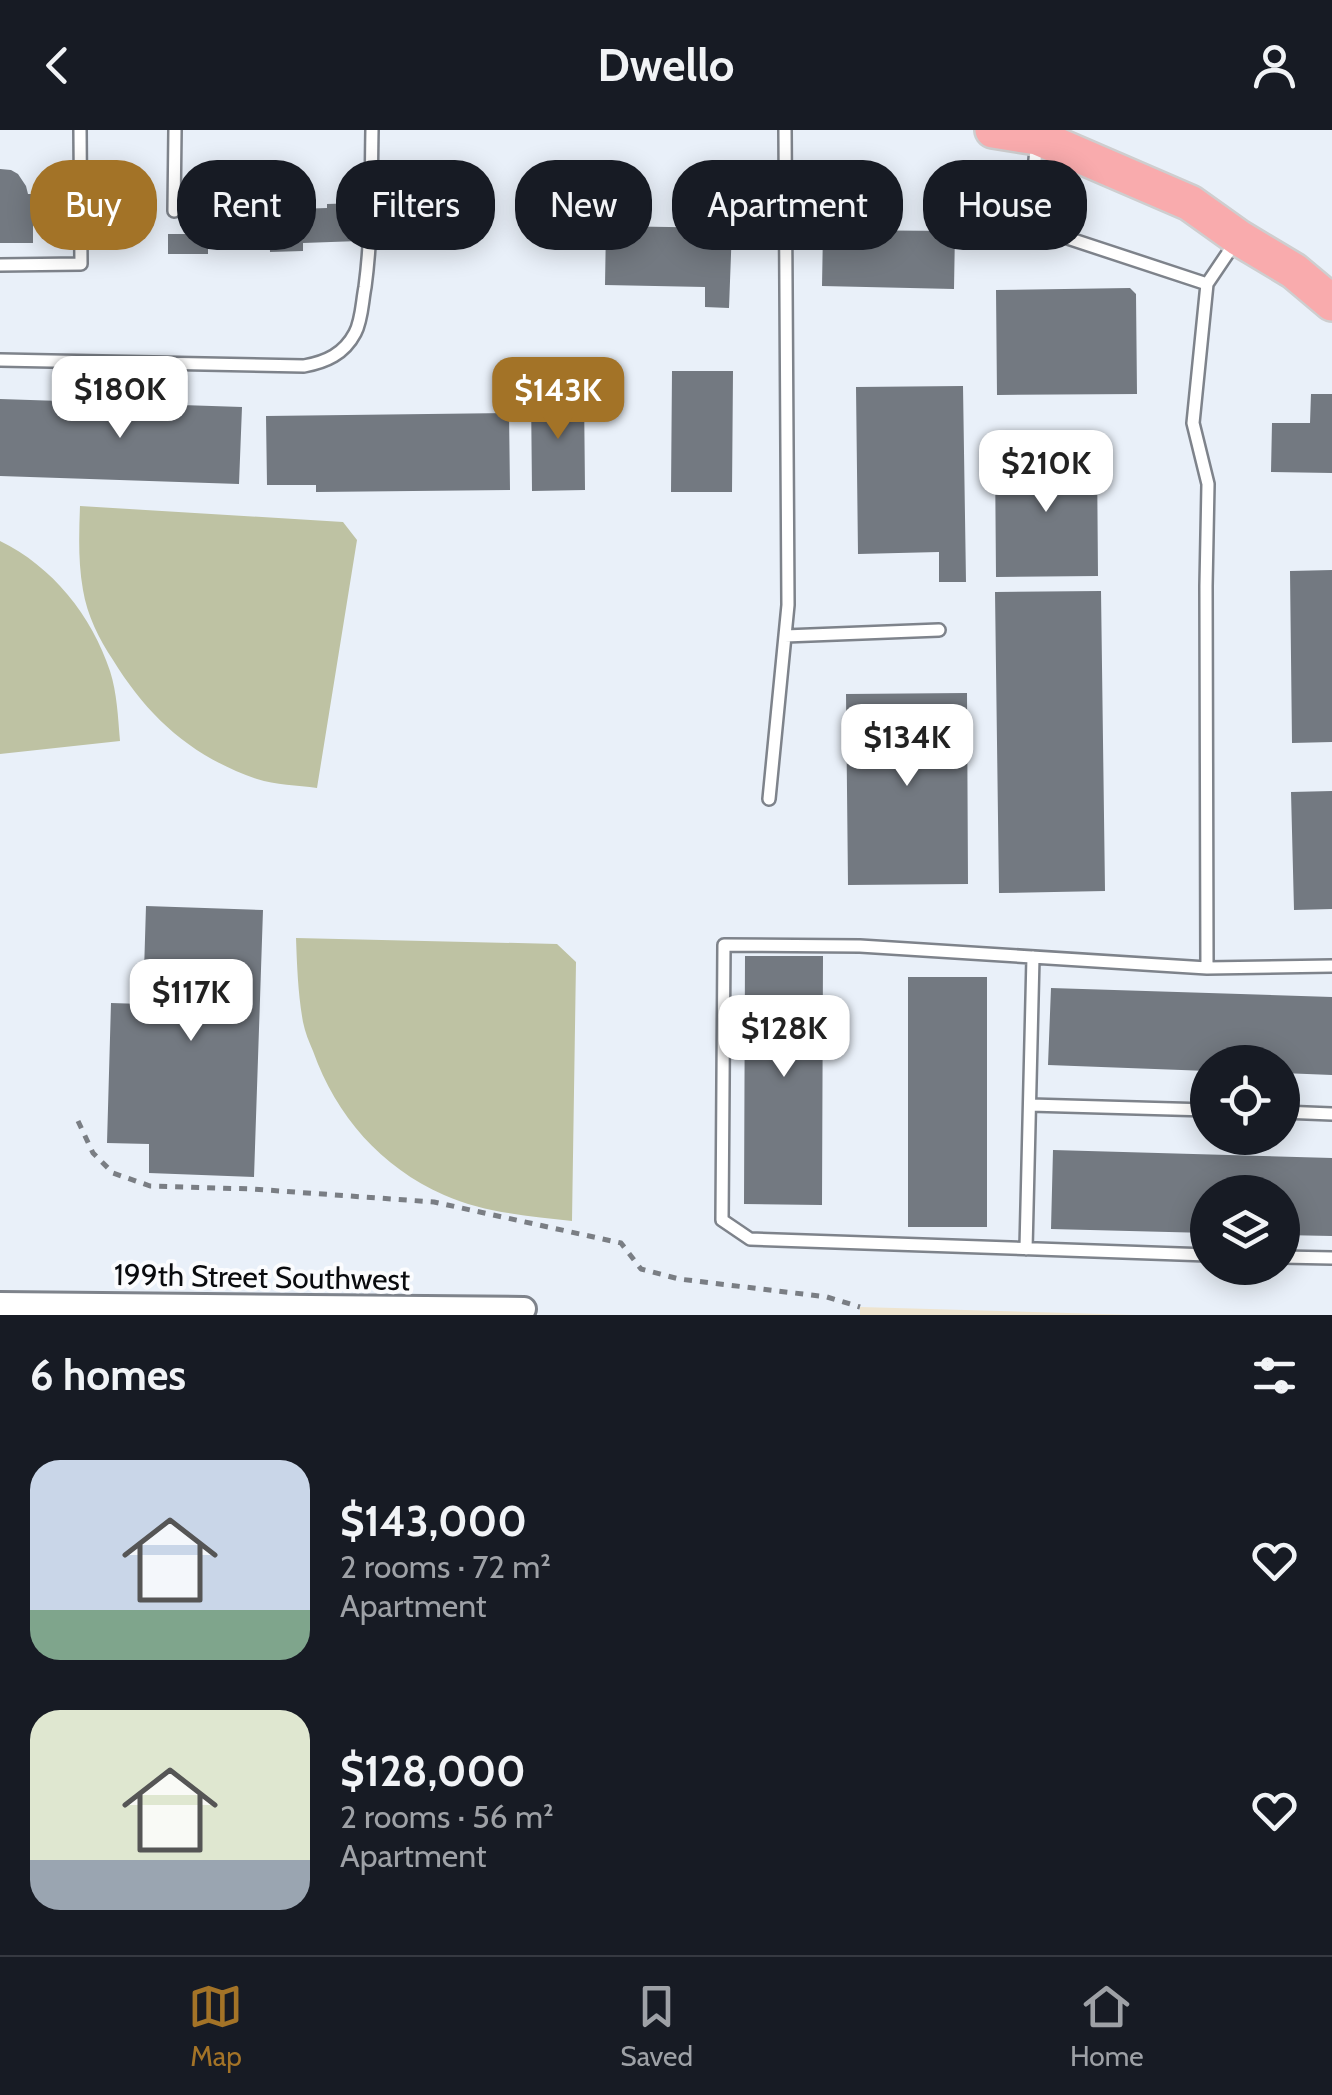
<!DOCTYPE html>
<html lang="en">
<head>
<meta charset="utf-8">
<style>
	body { margin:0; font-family:Cabin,sans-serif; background:#20242c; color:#f1f3f6; height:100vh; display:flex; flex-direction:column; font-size:38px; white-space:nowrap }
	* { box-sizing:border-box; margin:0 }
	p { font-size:32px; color:#9ea1a6 }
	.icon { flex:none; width:55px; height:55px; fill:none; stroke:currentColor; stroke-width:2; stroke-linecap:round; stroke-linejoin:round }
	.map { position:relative; height:1185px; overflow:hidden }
	.side { display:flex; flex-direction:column; background:#171b24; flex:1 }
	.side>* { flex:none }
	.banner { position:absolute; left:30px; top:30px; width:1272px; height:90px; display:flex; gap:20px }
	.buttons { position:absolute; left:1190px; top:915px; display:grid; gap:20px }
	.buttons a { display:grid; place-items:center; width:110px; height:110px; border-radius:50%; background:#171b24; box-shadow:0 5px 25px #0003; font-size:50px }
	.price { position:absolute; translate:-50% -85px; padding:0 22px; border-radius:20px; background:#fff; color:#222; font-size:32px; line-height:65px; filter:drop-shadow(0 2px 5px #0008) }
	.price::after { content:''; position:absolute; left:50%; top:60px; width:30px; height:22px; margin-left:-15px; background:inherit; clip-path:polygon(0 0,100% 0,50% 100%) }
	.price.on { background:#a37327; color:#fff }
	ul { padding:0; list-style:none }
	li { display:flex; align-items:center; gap:30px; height:250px; padding:0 30px }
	li span { display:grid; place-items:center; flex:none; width:280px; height:200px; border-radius:30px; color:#555 }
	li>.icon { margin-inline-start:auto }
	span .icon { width:120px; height:120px; fill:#fffc; stroke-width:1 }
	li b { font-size:42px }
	h2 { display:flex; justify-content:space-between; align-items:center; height:120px; padding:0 30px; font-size:42px }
	.pill { padding:0 35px; border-radius:40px; background:#171b24; box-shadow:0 5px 25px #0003; font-size:35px; line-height:90px }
	.pill.on { background:#a37327; color:#fff }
	header { display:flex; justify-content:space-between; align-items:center; height:130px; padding:0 30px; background:#171b24; font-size:45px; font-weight:700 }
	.tabs { display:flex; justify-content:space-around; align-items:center; height:140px; border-top:2px solid #363941; background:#171b24; font-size:28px; color:#9ea1a6 }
	.tabs a { display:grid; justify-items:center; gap:5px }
	.tabs .on { color:#a37327 }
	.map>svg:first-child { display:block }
	.education { fill:#eee4cf }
	.green { fill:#bec2a3 }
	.building { fill:#737981 }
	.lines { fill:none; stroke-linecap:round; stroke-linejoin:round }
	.lane-casing { stroke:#7e838b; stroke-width:16 }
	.street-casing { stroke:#7e838b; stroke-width:28 }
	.primary-casing { stroke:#cececf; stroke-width:40 }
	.path { stroke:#7a7e84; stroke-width:5; stroke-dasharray:8 8; stroke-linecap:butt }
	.lane { stroke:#fff; stroke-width:11 }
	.street { stroke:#fff; stroke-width:22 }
	.primary { stroke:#f9abad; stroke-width:35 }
	.labels { text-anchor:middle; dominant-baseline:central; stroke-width:8; stroke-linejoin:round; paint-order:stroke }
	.street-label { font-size:30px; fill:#0a0b0e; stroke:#fbfcfe }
</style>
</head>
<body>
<header><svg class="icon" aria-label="back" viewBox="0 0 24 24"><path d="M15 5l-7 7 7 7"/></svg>Dwello<svg class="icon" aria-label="person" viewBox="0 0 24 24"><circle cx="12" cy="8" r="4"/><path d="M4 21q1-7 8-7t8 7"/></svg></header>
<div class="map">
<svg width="1332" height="1185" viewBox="0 0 1332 1185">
	<rect width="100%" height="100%" fill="#e9f0f9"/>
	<path class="education" d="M 860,1177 L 1136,1185 L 860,1185 Z"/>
	<path class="green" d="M 80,376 L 343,392 L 357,410 L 317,658 C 298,655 275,655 257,649 C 192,627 148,587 113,530 C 99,509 87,485 83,460 C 78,432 79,404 80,376 Z
		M 0,411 C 52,436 92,486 110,541 C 117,563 118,587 120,611 L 0,624 Z
		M 296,808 L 557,814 L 576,832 L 572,1091 C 530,1086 484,1083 444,1065 C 381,1037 336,986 313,921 C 309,912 305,902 303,892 C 298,864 297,836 296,808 Z"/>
	<path class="building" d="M 0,39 L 11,40 L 18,44 L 26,56 L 28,64 L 33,64 L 33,113 L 0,113 Z
		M 358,73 L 359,111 L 303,113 L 303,121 L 270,122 L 269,80 L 327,78 L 327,74 Z
		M 606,96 L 732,98 L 729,178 L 705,177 L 705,157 L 605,155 Z
		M 823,100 L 955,101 L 954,159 L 822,156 Z
		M 168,104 L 208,104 L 208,124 L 168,124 Z
		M 1130,158 L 1136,164 L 1137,264 L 997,265 L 996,160 Z
		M 672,241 L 733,241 L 732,362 L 671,362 Z
		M 963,256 L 966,452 L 939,452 L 939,422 L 858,424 L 856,257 Z
		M 584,262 L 585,360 L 532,361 L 531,263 Z
		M 1311,264 L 1332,264 L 1332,343 L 1271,342 L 1272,293 L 1310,293 Z
		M 0,269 L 242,277 L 239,354 L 0,346 Z
		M 509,283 L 510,360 L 316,362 L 316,355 L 267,355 L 266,286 Z
		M 1097,323 L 1098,446 L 996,447 L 995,324 Z
		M 1332,440 L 1332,612 L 1292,613 L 1290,441 Z
		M 1101,461 L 1105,761 L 999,763 L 995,462 Z
		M 967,563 L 968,754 L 848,755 L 846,564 Z
		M 1332,661 L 1332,779 L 1294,780 L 1291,662 Z
		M 146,776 L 263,780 L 254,1047 L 149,1043 L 149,1014 L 107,1013 L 111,873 L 143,874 Z
		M 745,826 L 823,826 L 822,1075 L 744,1074 Z
		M 908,847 L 987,847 L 987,1097 L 908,1097 Z
		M 1051,858 L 1332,867 L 1332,945 L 1282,943 L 1282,932 L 1208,932 L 1208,941 L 1048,935 Z
		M 1053,1020 L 1332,1028 L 1332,1106 L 1282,1105 L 1282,1062 L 1208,1062 L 1208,1103 L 1051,1099 Z"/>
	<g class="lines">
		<defs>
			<path id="lane" d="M 1037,11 L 1028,95 L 1207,154
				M 174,81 L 175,0
				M 0,135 L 81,134 L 80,0
				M 0,230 L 304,236 C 326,232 344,224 355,203 C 362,190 362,172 365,157 C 372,105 371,53 372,0
				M 785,506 L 939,500
				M 769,669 L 788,475 L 785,0
				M 1207,838 L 1206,456 L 1208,354 L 1193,293 L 1207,154 L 1236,111
				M 1030,975 L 1208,980
				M 1282,982 L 1332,984
				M 1026,1119 L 1033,827
				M 1208,1125 L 750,1109 L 722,1090 L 724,815 L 860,816 L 1207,838 L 1332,836
				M 1282,1127 L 1332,1128"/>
			<path id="street" d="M 0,1174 L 524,1179"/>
			<path id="primary" d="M 993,0 L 1037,7 L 1190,73 L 1239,108 L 1294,141 L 1332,173"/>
		</defs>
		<use href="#lane" class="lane-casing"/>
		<use href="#street" class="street-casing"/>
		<use href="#primary" class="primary-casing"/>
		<path class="path" d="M 78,991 L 93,1023 L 113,1043 L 150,1056 L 252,1059 L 434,1072 L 621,1113 L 641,1139 L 679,1149 L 827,1167 L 860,1177"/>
		<use href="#lane" class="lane"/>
		<use href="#street" class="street"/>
		<use href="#primary" class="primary"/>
	</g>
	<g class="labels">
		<g class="street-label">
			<text transform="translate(262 1147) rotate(1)">199th Street Southwest</text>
		</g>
	</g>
</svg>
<div class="buttons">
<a><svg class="icon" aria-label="locate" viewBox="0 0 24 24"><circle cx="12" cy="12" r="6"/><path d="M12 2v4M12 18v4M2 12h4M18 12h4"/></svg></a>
<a><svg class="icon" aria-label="layers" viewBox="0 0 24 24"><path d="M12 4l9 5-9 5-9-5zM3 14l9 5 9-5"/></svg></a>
</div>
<b class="price" style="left:120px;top:311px">$180K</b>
<b class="price on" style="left:558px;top:312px">$143K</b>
<b class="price" style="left:1046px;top:385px">$210K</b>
<b class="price" style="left:907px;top:659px">$134K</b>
<b class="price" style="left:191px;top:914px">$117K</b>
<b class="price" style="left:784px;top:950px">$128K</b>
<div class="banner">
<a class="pill on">Buy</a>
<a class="pill">Rent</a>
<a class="pill">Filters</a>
<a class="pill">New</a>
<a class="pill">Apartment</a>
<a class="pill">House</a>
</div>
</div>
<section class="side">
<h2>6 homes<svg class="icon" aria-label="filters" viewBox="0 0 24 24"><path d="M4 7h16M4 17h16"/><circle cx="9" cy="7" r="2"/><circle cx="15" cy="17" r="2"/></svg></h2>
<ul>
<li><span style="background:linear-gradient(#c9d6e8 75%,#7fa58c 0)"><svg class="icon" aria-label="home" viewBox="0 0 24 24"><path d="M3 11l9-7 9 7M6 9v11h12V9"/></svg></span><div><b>$143,000</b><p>2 rooms · 72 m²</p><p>Apartment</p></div><svg class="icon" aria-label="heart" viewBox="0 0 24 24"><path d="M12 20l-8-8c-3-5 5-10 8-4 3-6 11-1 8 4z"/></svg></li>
<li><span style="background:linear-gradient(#dfe7d0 75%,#9aa5b1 0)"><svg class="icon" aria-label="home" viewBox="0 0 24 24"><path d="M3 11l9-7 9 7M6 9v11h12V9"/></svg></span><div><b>$128,000</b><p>2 rooms · 56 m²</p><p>Apartment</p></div><svg class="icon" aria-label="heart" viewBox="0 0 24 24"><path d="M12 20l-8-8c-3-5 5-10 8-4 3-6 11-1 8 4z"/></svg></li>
</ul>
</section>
<nav class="tabs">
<a class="on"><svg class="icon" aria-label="map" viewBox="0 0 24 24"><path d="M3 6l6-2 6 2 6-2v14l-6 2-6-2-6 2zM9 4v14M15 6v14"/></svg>Map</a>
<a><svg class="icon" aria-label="saved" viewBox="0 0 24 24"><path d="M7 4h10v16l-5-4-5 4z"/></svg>Saved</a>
<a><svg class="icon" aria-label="home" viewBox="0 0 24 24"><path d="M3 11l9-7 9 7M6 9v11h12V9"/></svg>Home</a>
</nav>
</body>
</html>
